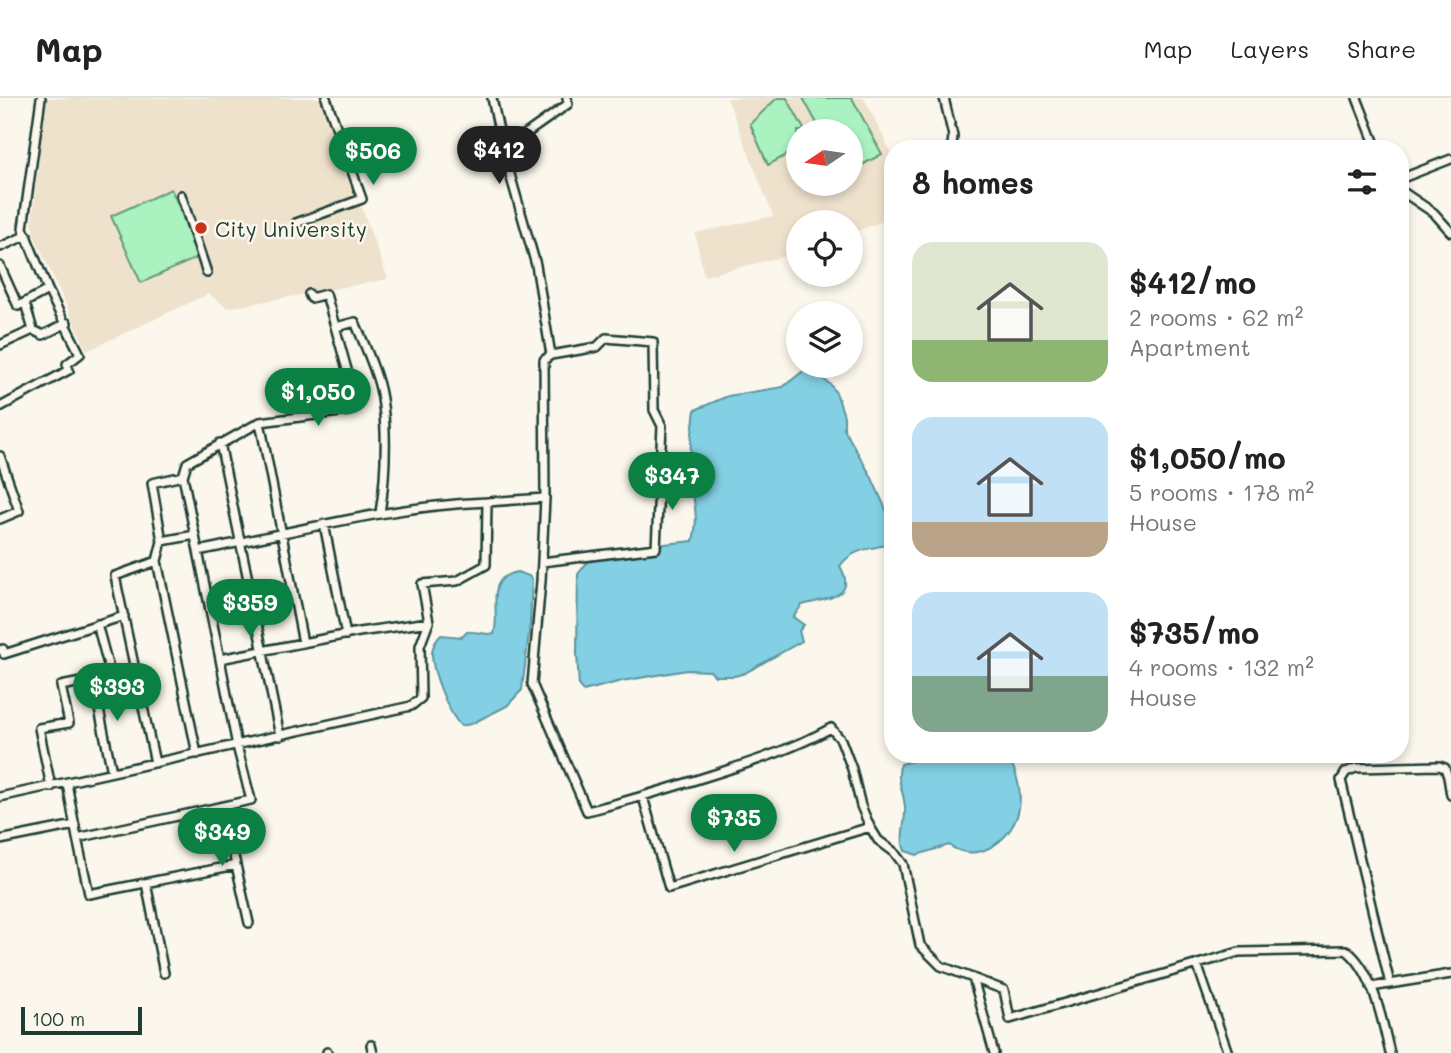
<!DOCTYPE html>
<html lang="en">
<head>
<meta charset="utf-8">
<style>
	body { margin:0; font-family:Mali,sans-serif; background:#f2f2f2; color:#222; height:100vh; display:flex; flex-direction:column; font-size:26px; white-space:nowrap }
	* { box-sizing:border-box; margin:0 }
	p { font-size:23px; color:#767676 }
	.icon { flex:none; width:38px; height:38px; fill:none; stroke:currentColor; stroke-width:2; stroke-linecap:round; stroke-linejoin:round }
	.map { position:relative; flex:1; overflow:hidden }
	.details { position:absolute; left:884px; top:42px; width:525px; height:623px; display:flex; flex-direction:column; background:#fff; border-radius:28px; box-shadow:0 4px 10px #0003 }
	.details>* { flex:none }
	.needle { width:46px; rotate:257deg }
	.fabs { position:absolute; left:786px; top:21px; display:grid; gap:14px }
	.fabs a { display:grid; place-items:center; width:77px; height:77px; border-radius:50%; background:#fff; box-shadow:0 4px 10px #0003; font-size:35px }
	.scale { position:absolute; left:21px; bottom:18px; width:121px; box-sizing:border-box; padding-left:7px; border:4px solid #1f3d34; border-top:0; font-size:19px; line-height:24px; white-space:nowrap; color:#1f3d34; -webkit-text-stroke:5px #fbf7ec; paint-order:stroke }
	.price { position:absolute; translate:-50% -60px; padding:0 16px; border-radius:24px; background:#0b8043; color:#fff; font-size:23px; line-height:46px; filter:drop-shadow(0 2px 4px #0008) }
	.price::after { content:''; position:absolute; left:50%; top:42px; width:21px; height:16px; margin-left:-10px; background:inherit; clip-path:polygon(0 0,100% 0,50% 100%) }
	.price.active { background:#222; color:#fff }
	ul { padding:0; list-style:none }
	li { display:flex; align-items:center; gap:21px; height:175px; padding:0 28px }
	li span { display:grid; place-items:center; flex:none; width:196px; height:140px; border-radius:21px; color:#555 }
	li>.icon { margin-inline-start:auto }
	span .icon { width:84px; height:84px; fill:#fffc; stroke-width:1 }
	li b { font-size:30px }
	h2 { display:flex; justify-content:space-between; align-items:center; height:84px; padding:0 28px; font-size:30px }
	header { display:flex; align-items:center; gap:42px; box-sizing:border-box; height:98px; padding:0 35px; background:#fff; border-bottom:2px solid #e0e0e0 }
	header strong { font-size:33px }
	nav { display:flex; gap:38px; margin-inline-start:auto; font-size:24px }
	.map>svg:first-child { display:block }
	.built { fill:#eee2cd; fill-rule:evenodd }
	.green { fill:#aaf2bf; stroke:#64987a; stroke-width:2 }
	.water { fill:#83cfe3; stroke:#5b959d; stroke-width:2 }
	.lines { fill:none; stroke-linecap:round; stroke-linejoin:round }
	.minor-casing { stroke:#1f3d34; stroke-width:12 }
	.minor { stroke:#fbf7ec; stroke-width:7 }
	.poi-dot { fill:#c8321e; stroke:#fbf7ec; stroke-width:2.5 }
	.labels { text-anchor:middle; dominant-baseline:central; stroke-width:5; stroke-linejoin:round; paint-order:stroke }
	.poi-label { font-size:21px; fill:#1f3d34; stroke:#fbf7ec; text-anchor:start }
</style>
</head>
<body>
<header>
<strong>Map</strong>
<nav><a>Map</a><a>Layers</a><a>Share</a></nav>
</header>
<div class="map">
<svg width="1451" height="955" viewBox="0 0 1451 955">
	<rect width="100%" height="100%" fill="#fbf7ec"/>
	<filter id="ink" filterUnits="userSpaceOnUse"><feTurbulence type="fractalNoise" baseFrequency=".0143" numOctaves="2"/><feDisplacementMap in="SourceGraphic" scale="14" xChannelSelector="R" yChannelSelector="G"/><feConvolveMatrix kernelMatrix="1 2 1 2 8 2 1 2 1" color-interpolation-filters="sRGB"/></filter>
	<g filter="url(#ink)">
		<path class="built" d="M 46,0 L 321,0 L 388,181 L 228,210 L 208,196 L 87,253 L 34,137 L 32,123 Z
			M 727,0 L 864,0 L 892,56 L 892,120 L 851,135 L 850,124 L 798,124 L 798,155 L 704,178 L 695,135 L 773,118 ZM 798,33 L 850,33 L 850,86 L 798,86 Z"/>
		<path class="green" d="M 777,0 L 787,0 L 805,33 L 798,33 L 798,51 L 768,67 L 750,26 Z
			M 803,0 L 852,0 L 882,56 L 851,73 L 850,33 L 821,33 Z
			M 171,91 L 201,158 L 141,185 L 111,118 Z"/>
		<path class="water" d="M 813,273 L 831,287 L 837,297 L 844,318 L 844,331 L 871,378 L 892,425 L 892,452 L 886,447 C 868,451 851,452 840,468 C 859,501 823,501 802,507 L 793,519 L 804,527 L 799,533 L 802,543 L 745,575 L 735,578 L 715,578 L 710,573 L 687,572 L 622,583 L 583,593 L 579,588 L 577,556 L 578,476 L 590,461 L 655,447 L 693,443 C 699,418 694,408 691,383 C 688,360 692,335 695,312 L 728,298 L 783,289 L 802,274 Z
			M 517,474 L 529,478 L 532,482 L 530,526 L 522,592 L 507,608 L 471,626 L 461,628 C 449,616 432,574 432,556 C 432,548 435,543 441,537 L 462,539 L 467,534 C 477,533 484,537 494,536 C 501,514 483,480 517,474 Z
			M 957,656 L 1006,656 C 1017,672 1023,696 1018,715 C 1010,744 975,767 949,747 L 917,757 L 905,753 C 899,740 906,724 905,709 C 904,694 895,680 901,666 L 918,661 Z"/>
		<g class="lines">
			<defs>
				<path id="minor" d="M 492,0 L 503,52 L 536,167 L 551,257 L 544,262 L 545,400 L 541,483 L 532,586 L 587,713 C 633,702 677,688 721,674 C 758,662 797,649 831,630 L 841,642 L 852,671 L 861,708 L 870,729 L 878,742 L 894,754 L 903,766 L 920,847 L 941,868 L 1004,892 L 1010,921 L 1239,854 L 1346,852 C 1374,873 1382,923 1390,955
					M 944,0 L 953,38 L 952,47 L 948,51
					M 1357,0 L 1377,51
					M 503,52 L 568,6 L 567,0
					M 1400,81 L 1451,61
					M 1400,92 L 1434,115 L 1451,134
					M 181,97 L 207,175
					M 296,125 L 362,101 L 326,0
					M 0,149 L 27,137
					M 0,168 L 18,208 L 48,192
					M 336,229 L 355,224 C 363,243 371,261 377,280 C 389,316 386,378 380,415
					M 33,232 L 43,237 L 67,225
					M 0,247 L 33,232 L 25,205
					M 0,309 L 69,272 L 67,266 L 80,256 L 48,192 L 23,130 L 41,0
					M 260,324 L 303,545
					M 220,345 L 280,638
					M 0,358 L 19,413 L 0,421
					M 487,404 C 389,408 294,434 198,453 L 220,561 L 359,534 L 429,524 L 422,486 L 457,483 L 486,467 L 487,404 L 545,400
					M 324,426 L 346,537
					M 162,443 L 195,437
					M 198,453 L 183,378 L 187,365 L 260,324 L 348,313 L 343,289 L 351,286 L 326,196 L 311,200 L 309,196
					M 157,463 L 162,443 L 152,385 L 183,378
					M 542,464 L 656,450 L 662,328 L 654,312 L 653,244 L 606,240 L 597,249 L 551,257
					M 0,552 L 3,551 L 4,556 L 124,518
					M 93,582 L 112,674
					M 155,665 L 115,478 L 157,463 L 197,656
					M 1451,679 L 1448,679 L 1451,697
					M 67,685 L 77,740 L 251,702 L 237,648 L 220,561
					M 51,689 L 39,630 L 69,625 L 61,588 L 111,578 L 97,526
					M 0,699 L 411,608 L 421,600 L 420,548 L 429,524
					M 643,699 L 669,790 L 870,729
					M 223,709 L 249,825
					M 77,740 L 89,796 L 236,767
					M 0,742 L 75,727
					M 146,785 L 164,875
					M 1197,866 L 1228,955
					M 973,880 L 994,955
					M 1390,886 L 1341,682 L 1346,674 L 1356,670 L 1439,668 L 1445,670 L 1448,679
					M 1371,889 L 1451,876
					M 371,947 L 373,955
					M 327,954 L 327,955"/>
			</defs>
			<use href="#minor" class="minor-casing"/>
			<use href="#minor" class="minor"/>
		</g>
	</g>
	<circle class="poi-dot" cx="201" cy="130" r="7"/>
	<g class="labels">
		<g class="poi-label">
			<text x="215" y="130">City University</text>
		</g>
	</g>
</svg>
<div class="fabs">
<a><svg class="needle" viewBox="-14 -14 28 28"><path d="M0-13l5 13h-10z" fill="#e53935"/><path d="M0 13l5-13h-10z" fill="#767676"/></svg></a>
<a><svg class="icon" aria-label="locate" viewBox="0 0 24 24"><circle cx="12" cy="12" r="6"/><path d="M12 2v4M12 18v4M2 12h4M18 12h4"/></svg></a>
<a><svg class="icon" aria-label="layers" viewBox="0 0 24 24"><path d="M12 4l9 5-9 5-9-5zM3 14l9 5 9-5"/></svg></a>
</div>
<div class="scale">100 m</div>
<b class="price active" style="left:499px;top:88px">$412</b>
<b class="price" style="left:373px;top:89px">$506</b>
<b class="price" style="left:318px;top:330px">$1,050</b>
<b class="price" style="left:672px;top:414px">$347</b>
<b class="price" style="left:250px;top:541px">$359</b>
<b class="price" style="left:117px;top:625px">$393</b>
<b class="price" style="left:734px;top:756px">$735</b>
<b class="price" style="left:222px;top:770px">$349</b>
<section class="details">
<h2>8 homes<svg class="icon" aria-label="filters" viewBox="0 0 24 24"><path d="M4 7h16M4 17h16"/><circle cx="9" cy="7" r="2"/><circle cx="15" cy="17" r="2"/></svg></h2>
<ul>
<li><span style="background:linear-gradient(#dfe7d0 70%,#8fb573 0)"><svg class="icon" aria-label="home" viewBox="0 0 24 24"><path d="M3 11l9-7 9 7M6 9v11h12V9"/></svg></span><div><b>$412/mo</b><p>2 rooms · 62 m²</p><p>Apartment</p></div></li>
<li><span style="background:linear-gradient(#bfe0f5 75%,#b9a48a 0)"><svg class="icon" aria-label="home" viewBox="0 0 24 24"><path d="M3 11l9-7 9 7M6 9v11h12V9"/></svg></span><div><b>$1,050/mo</b><p>5 rooms · 178 m²</p><p>House</p></div></li>
<li><span style="background:linear-gradient(#bfe0f5 60%,#7fa58c 0)"><svg class="icon" aria-label="home" viewBox="0 0 24 24"><path d="M3 11l9-7 9 7M6 9v11h12V9"/></svg></span><div><b>$735/mo</b><p>4 rooms · 132 m²</p><p>House</p></div></li>
</ul>
</section>
</div>
</body>
</html>
